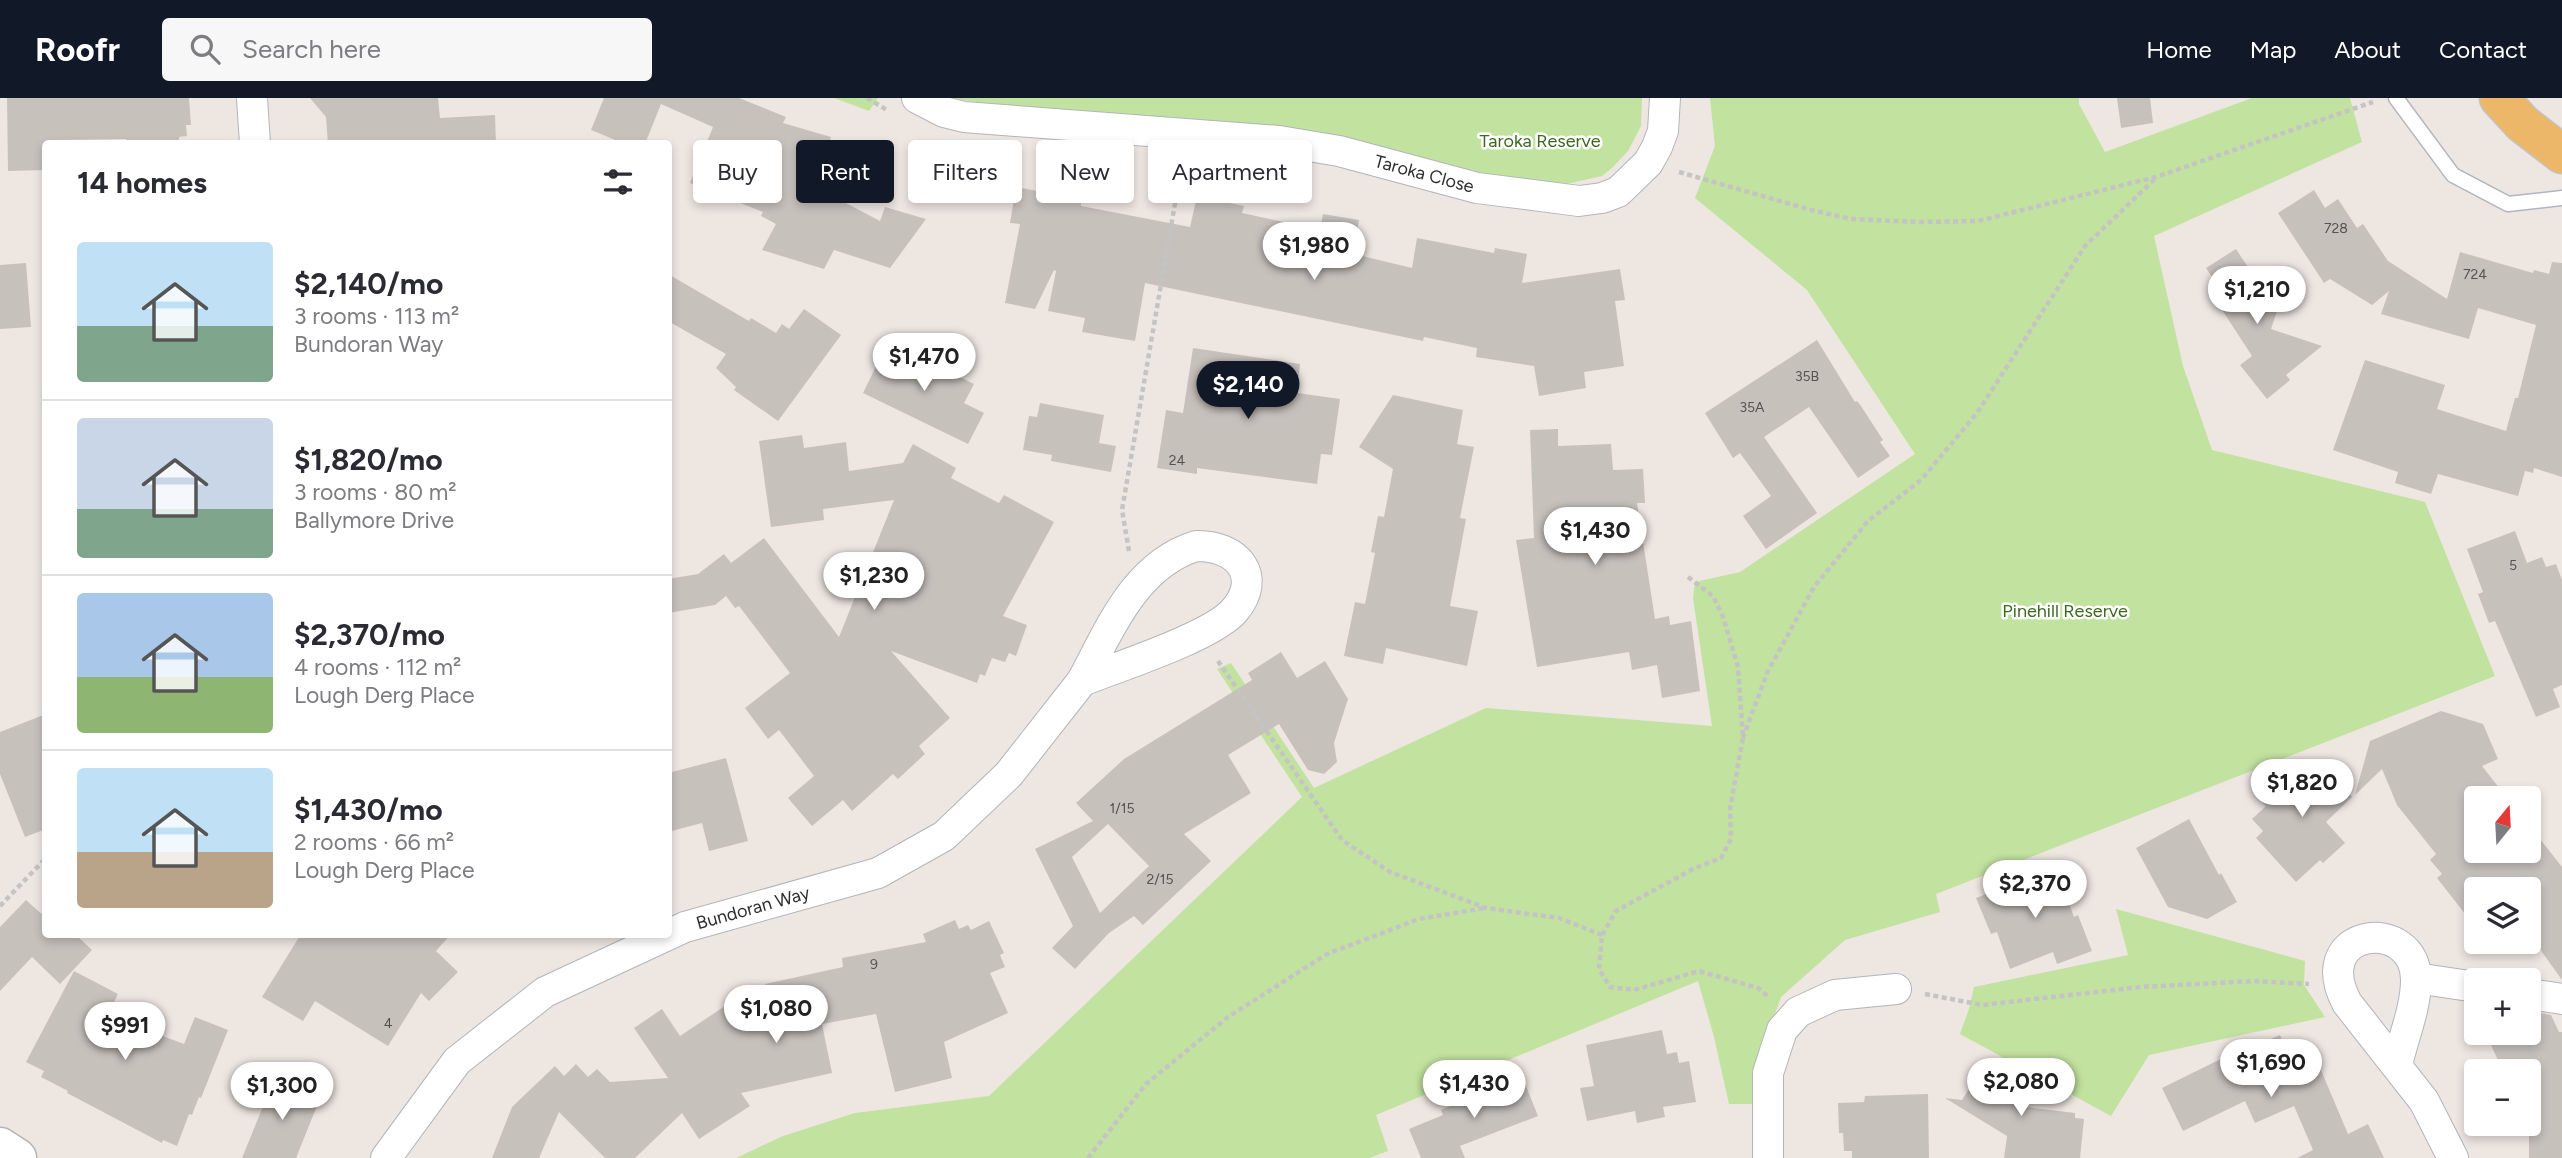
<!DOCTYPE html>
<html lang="en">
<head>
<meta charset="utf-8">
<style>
	body { margin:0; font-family:Figtree,sans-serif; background:#f7f7f7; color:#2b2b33; height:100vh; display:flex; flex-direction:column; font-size:26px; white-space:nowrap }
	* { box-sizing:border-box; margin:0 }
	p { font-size:23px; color:#7c7c81 }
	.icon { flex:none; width:38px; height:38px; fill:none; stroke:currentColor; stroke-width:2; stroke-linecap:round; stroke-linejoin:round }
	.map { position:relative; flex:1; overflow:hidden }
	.details { position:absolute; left:42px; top:42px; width:630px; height:798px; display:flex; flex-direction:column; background:#fff; border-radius:7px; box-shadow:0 4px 10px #0003 }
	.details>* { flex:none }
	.banner { position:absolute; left:693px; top:42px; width:665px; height:63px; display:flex; gap:14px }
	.needle { width:46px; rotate:18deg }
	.fabs { position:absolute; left:2464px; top:688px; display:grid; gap:14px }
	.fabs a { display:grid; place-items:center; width:77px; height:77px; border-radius:7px; background:#fff; box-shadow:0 4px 10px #0003; font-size:35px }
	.price { position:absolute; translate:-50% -60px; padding:0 16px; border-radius:24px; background:#fff; color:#222; font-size:23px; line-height:46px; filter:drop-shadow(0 2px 4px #0008) }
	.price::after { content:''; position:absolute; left:50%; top:42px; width:21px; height:16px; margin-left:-10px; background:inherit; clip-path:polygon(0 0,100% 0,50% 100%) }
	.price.current { background:#111827; color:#fff }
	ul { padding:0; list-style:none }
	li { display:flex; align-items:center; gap:21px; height:175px; padding:0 35px }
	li+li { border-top:2px solid #e1e1e2 }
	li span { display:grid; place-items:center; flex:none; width:196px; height:140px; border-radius:7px; color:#555 }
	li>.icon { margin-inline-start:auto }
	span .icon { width:84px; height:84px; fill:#fffc; stroke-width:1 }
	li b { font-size:30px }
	h2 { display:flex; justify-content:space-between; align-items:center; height:84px; padding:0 35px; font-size:30px }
	.chip { padding:0 24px; border-radius:7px; background:#fff; box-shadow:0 4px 10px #0003; font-size:24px; line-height:63px }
	.chip.current { background:#111827; color:#fff }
	header { display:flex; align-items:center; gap:42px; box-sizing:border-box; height:98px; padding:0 35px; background:#111827; color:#fff }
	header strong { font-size:33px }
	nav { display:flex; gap:38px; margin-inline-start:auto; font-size:24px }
	.search { width:490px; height:63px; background:#f7f7f7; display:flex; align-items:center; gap:18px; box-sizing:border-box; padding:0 24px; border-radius:7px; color:#7c7c81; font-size:26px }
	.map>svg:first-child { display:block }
	.green { fill:#c2e2a0 }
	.building { fill:#c7c1bc; fill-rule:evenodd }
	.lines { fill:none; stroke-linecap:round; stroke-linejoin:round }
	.service-casing { stroke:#b1b5bd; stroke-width:17 }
	.minor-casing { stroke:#b1b5bd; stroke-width:32 }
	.secondary-casing { stroke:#b1b5bd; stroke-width:41 }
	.primary-casing { stroke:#c4c4c4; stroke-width:41 }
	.path { stroke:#c4c4c4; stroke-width:4.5; stroke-dasharray:5 3.5; stroke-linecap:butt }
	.service { stroke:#fff; stroke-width:14 }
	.minor { stroke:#fff; stroke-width:30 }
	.secondary { stroke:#fff; stroke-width:38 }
	.primary { stroke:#ecb768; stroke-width:38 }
	.labels { text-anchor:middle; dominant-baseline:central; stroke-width:5; stroke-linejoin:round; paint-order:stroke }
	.number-label { font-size:14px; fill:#545352 }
	.park-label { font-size:18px; fill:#3b6a1e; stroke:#fff }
	.street-label { font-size:18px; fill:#2e2e2e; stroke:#fff }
</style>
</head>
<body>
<header>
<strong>Roofr</strong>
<div class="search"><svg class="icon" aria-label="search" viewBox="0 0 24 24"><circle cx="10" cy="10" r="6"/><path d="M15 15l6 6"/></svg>Search here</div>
<nav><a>Home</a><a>Map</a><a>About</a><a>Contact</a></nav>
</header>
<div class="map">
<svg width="2562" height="1060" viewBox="0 0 2562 1060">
	<rect width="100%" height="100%" fill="#eee6e1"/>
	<path class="green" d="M 834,0 L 878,0 L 869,13 Z
		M 950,0 L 1642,0 L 1641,28 L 1628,53 L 1613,69 L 1602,78 L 1562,87 L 1471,76 L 1393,52 L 1331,39 L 1021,11 Z
		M 1710,0 L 2079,0 L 2079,6 L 2105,54 L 2252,0 L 2350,0 L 2362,44 L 2154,138 L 2183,268 L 2212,352 L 2425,404 L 2495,578 L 1936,796 L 1940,814 L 1845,842 L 1781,899 L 1760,958 L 1754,1006 L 1729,1006 L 1714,939 L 1698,883 L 1376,1017 L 1388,1053 L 1369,1060 L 736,1060 L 783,1038 L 855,1015 L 989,998 L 1302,699 L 1217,571 L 1231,565 L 1314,690 L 1486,610 L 1712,628 L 1693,500 L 1695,484 L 1740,474 L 1915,356 L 1807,192 L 1695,100 L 1715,48 Z
		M 2116,811 L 2305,863 L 2304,887 L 2325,919 L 2149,957 L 2111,1018 L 1960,936 L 1969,911 L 1974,889 L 2128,857 Z"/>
	<path class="building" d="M 7,0 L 189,0 L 191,27 L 186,27 L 187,38 L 179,39 L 179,46 L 127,46 L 126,41 L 63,42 L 63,46 L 46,46 L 46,72 L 8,73 Z
		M 310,0 L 438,0 L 440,20 L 495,17 L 496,46 L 328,46 L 326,19 Z
		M 604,0 L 739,0 L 786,19 L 783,25 L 831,39 L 823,68 L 833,74 L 823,93 L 880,123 L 885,109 L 926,121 L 890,170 L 834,152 L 824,171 L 762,152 L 776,126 L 761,118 L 763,114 L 690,85 L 713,29 L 661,6 L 645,46 L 625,46 L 591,32 Z
		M 2117,0 L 2150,0 L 2153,25 L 2121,30 Z
		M 1016,89 L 1065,98 L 1064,102 L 1081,105 L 1081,108 L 1190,129 L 1197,98 L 1244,108 L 1242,115 L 1320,132 L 1323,116 L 1359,122 L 1354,156 L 1412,170 L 1417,140 L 1494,155 L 1495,150 L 1527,156 L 1522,185 L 1620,171 L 1625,202 L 1615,203 L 1624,268 L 1584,274 L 1586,290 L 1539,298 L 1534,268 L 1476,259 L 1477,250 L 1424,239 L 1423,243 L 1145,185 L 1135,243 L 1082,234 L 1085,220 L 1048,213 L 1056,173 L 1054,172 L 1035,211 L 1005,205 L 1020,126 L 1010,125 Z
		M 2314,92 L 2325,110 L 2338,101 L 2357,130 L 2363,126 L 2388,163 L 2447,201 L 2460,154 L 2533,175 L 2534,172 L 2549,176 L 2552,164 L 2562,165 L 2562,379 L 2534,370 L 2533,375 L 2525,373 L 2518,398 L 2438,376 L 2431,396 L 2395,385 L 2398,374 L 2333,352 L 2365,262 L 2445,287 L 2437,311 L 2506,333 L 2515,300 L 2518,300 L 2536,227 L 2478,210 L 2469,241 L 2381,216 L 2389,193 L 2372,207 L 2330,181 L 2324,185 L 2278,115 Z
		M 2236,151 L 2277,213 L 2271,231 L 2322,248 L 2286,277 L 2290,282 L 2267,301 L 2240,267 L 2252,258 L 2215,201 L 2223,196 L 2206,170 Z
		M 26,165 L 31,229 L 0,231 L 0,167 Z
		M 668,176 L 749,223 L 751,220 L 776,235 L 782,226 L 789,231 L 804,211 L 841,237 L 778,323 L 734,292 L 736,289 L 716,270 L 726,256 L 668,223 Z
		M 1817,242 L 1855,304 L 1857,303 L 1861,308 L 1883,342 L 1880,344 L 1890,358 L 1858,380 L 1809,309 L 1764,339 L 1817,415 L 1766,451 L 1743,418 L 1771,398 L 1740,355 L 1733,360 L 1705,315 Z
		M 888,244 L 974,286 L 964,305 L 984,315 L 968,346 L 863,295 Z
		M 1193,250 L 1300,266 L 1297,295 L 1340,301 L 1332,357 L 1321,356 L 1317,386 L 1197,370 L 1197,376 L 1157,370 L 1166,312 L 1183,315 Z
		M 1393,297 L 1463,312 L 1457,346 L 1474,349 L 1460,420 L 1466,421 L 1450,508 L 1478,513 L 1467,568 L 1386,550 L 1383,566 L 1344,558 L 1355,504 L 1365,506 L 1375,455 L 1371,454 L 1378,418 L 1384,419 L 1393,371 L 1359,349 Z
		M 1040,305 L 1104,317 L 1099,345 L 1116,348 L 1111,374 L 1051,363 L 1052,357 L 1023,352 L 1029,318 L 1037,319 Z
		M 1558,331 L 1558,348 L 1611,346 L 1613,372 L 1643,371 L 1645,405 L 1637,405 L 1655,521 L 1669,518 L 1670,527 L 1691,523 L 1700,593 L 1662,600 L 1657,567 L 1632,572 L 1629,554 L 1537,569 L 1516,442 L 1534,440 L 1530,332 Z
		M 802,337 L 804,350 L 846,344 L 849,373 L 903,365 L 913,346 L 956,370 L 951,380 L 999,405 L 1004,397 L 1054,424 L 1003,518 L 1027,527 L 1016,558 L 1009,555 L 1005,564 L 992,560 L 985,578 L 980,576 L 977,585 L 891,553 L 950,620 L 919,648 L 925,656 L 898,681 L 893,676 L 852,713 L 843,702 L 812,728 L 788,700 L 814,678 L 779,632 L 768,641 L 745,610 L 790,575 L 739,508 L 735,510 L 726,498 L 715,507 L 668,515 L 668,481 L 698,476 L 724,456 L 731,465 L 764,440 L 839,539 L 894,402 L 823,411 L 824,422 L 771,429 L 759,343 Z
		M 2515,433 L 2527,465 L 2542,459 L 2546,469 L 2556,466 L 2562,482 L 2562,587 L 2553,591 L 2560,609 L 2536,619 L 2495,523 L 2489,525 L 2478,496 L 2483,494 L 2467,451 Z
		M 1281,554 L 1297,580 L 1325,563 L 1348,601 L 1334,645 L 1337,664 L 1324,676 L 1308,672 L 1279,626 L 1228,657 L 1251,695 L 1184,736 L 1211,763 L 1143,827 L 1134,818 L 1109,835 L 1075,871 L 1052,850 L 1073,828 L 1035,751 L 1093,723 L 1076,705 L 1124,661 L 1252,582 L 1248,575 ZM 1108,726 L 1149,768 L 1100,815 L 1072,759 Z
		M 2441,613 L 2483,626 L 2498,661 L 2482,668 L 2507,700 L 2476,700 L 2476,752 L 2529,752 L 2529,727 L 2562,769 L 2562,882 L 2529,836 L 2529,791 L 2476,791 L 2476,830 L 2437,780 L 2442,776 L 2430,762 L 2436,756 L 2397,707 L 2382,671 L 2355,697 L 2370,643 Z
		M 46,616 L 46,731 L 25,739 L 0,676 L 0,634 Z
		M 726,660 L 748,743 L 709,753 L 702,725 L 668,734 L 668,675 Z
		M 2316,661 L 2352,699 L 2326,724 L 2345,745 L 2323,765 L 2320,762 L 2296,784 L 2256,740 L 2263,733 L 2252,721 L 2266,708 L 2259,701 L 2280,681 L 2282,684 L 2294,673 L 2299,678 Z
		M 2189,721 L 2219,777 L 2221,775 L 2237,804 L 2207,821 L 2168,809 L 2136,750 Z
		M 2056,770 L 2074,819 L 2078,817 L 2092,853 L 2057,866 L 2053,854 L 2010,871 L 1997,834 L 1991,836 L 1976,800 Z
		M 26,802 L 46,820 L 46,836 L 75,836 L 92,852 L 60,886 L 32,859 L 0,893 L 0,829 Z
		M 955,822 L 959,831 L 968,827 L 971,832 L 989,823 L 1004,855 L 1000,857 L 1005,869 L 990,875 L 1008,915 L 944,944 L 952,980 L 895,994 L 876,916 L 822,926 L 832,975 L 741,995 L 750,1008 L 699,1041 L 682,1015 L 635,1060 L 605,1060 L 559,1014 L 539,1060 L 492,1060 L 512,1009 L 555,968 L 564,978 L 576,966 L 588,979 L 597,971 L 610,984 L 668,980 L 634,930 L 662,911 L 680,938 L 734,902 L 767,895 L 765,886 L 843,869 L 842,860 L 926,844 L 923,836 Z
		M 301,836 L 451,836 L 436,853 L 458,874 L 429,903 L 421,895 L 388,948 L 315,903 L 303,923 L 262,899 Z
		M 74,873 L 118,896 L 110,912 L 152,934 L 184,946 L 195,919 L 228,932 L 201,1000 L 199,999 L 192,1017 L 189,1016 L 177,1048 L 163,1042 L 162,1045 L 67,995 L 68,993 L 41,979 L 44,973 L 26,964 Z
		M 2540,915 L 2551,917 L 2559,934 L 2562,934 L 2562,1060 L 2529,1060 L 2529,961 L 2503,973 L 2485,934 L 2529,934 L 2529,920 Z
		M 1662,932 L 1667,956 L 1677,954 L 1679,965 L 1689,963 L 1696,1004 L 1663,1009 L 1665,1019 L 1637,1025 L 1635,1013 L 1587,1023 L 1580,990 L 1594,988 L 1586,947 Z
		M 2280,937 L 2296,975 L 2318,965 L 2348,1036 L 2368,1026 L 2384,1060 L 2297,1060 L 2313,1052 L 2294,1008 L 2255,1025 L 2245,1003 L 2183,1033 L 2162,990 L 2245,949 L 2246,952 Z
		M 1987,962 L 2029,988 L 2017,1008 L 2075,1015 L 2075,1020 L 2084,1021 L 2080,1060 L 2004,1060 L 2007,1038 L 1945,1000 L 1962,1002 Z
		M 1522,978 L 1538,1018 L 1460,1048 L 1465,1060 L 1421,1060 L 1409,1031 L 1443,1017 L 1441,1012 Z
		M 275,979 L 321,998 L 296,1060 L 242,1060 Z
		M 1928,996 L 1929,1060 L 1852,1060 L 1852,1053 L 1844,1053 L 1843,1035 L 1839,1035 L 1838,1005 L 1864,1004 L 1865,998 Z"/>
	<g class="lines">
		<defs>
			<path id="service" d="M 2396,0 L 2453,77 L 2508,106 L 2562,100"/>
			<g id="minor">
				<path d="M 252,0 L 255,46"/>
				<path id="s1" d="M 917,0 L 944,14 L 964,19 L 1279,43 L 1339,53 L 1477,90 L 1579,103 L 1602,100 L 1618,94 L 1648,65 L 1657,49 L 1663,33 L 1665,0"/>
				<path d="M 1196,448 C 1237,447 1264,478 1234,513 C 1211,539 1117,569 1082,583 C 1110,531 1135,467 1196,448 Z"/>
				<path d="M 2416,880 L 2476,889"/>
				<path d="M 2529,896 L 2562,901"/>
				<path d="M 2397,967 C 2403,940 2416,910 2416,882 C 2416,817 2307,829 2347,905 L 2424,1003 L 2453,1060"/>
				<path id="s2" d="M 386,1060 L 457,963 L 545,894 L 685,829 L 878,775 L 944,738 L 1009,676 L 1082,583"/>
				<path d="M 1768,1060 L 1768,975 L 1782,932 L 1798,914 L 1835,897 L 1896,891"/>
			</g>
			<path id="secondary" d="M 0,1049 L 17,1060"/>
			<path id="primary" d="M 2499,0 L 2523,26 L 2562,56"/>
		</defs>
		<use href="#service" class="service-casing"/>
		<use href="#minor" class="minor-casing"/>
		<use href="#secondary" class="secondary-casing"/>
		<use href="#primary" class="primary-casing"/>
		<path class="path" d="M 867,0 L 887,12
			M 1679,74 L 1811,112 L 1851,121 L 1919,124 L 1978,123 L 2156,79 L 2373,4
			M 1129,453 L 1122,412 L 1182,65
			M 1688,479 L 1713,498 L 1723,519 L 1738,569 L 1743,640 L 1730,710 L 1731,741 L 1721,760 L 1693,771 L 1616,813 L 1602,837 L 1599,871 L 1610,889 L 1634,892 L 1699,873 L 1758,890 L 1770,900
			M 1218,563 L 1342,742 L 1390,774 L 1441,793 L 1486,810 L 1559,820 L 1602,837
			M 1743,640 L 1767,575 L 1814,489 L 1868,423 L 1921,382 L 1977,315 L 2085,148 L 2155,81
			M 0,808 L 46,760
			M 1925,896 L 1982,907 L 2141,889 L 2254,883 L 2309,886
			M 1088,1060 L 1146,986 L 1228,919 L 1327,856 L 1419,821 L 1485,810"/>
		<use href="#service" class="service"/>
		<use href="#minor" class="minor"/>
		<use href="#secondary" class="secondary"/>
		<use href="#primary" class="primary"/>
	</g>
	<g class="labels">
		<g class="number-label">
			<text x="2336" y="130">728</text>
			<text x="2475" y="176">724</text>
			<text x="1807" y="278">35B</text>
			<text x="1752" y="309">35A</text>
			<text x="1177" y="362">24</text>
			<text x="2513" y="467">5</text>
			<text x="1122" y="710">1/15</text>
			<text x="1160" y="781">2/15</text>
			<text x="874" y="866">9</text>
			<text x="388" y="925">4</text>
		</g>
		<g class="park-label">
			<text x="1540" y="43">Taroka Reserve</text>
			<text x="2065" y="513">Pinehill Reserve</text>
		</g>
		<g class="street-label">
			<text stroke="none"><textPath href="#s1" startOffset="516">Taroka Close</textPath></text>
			<text stroke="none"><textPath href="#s2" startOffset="457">Bundoran Way</textPath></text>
		</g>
	</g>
</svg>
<div class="fabs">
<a><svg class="needle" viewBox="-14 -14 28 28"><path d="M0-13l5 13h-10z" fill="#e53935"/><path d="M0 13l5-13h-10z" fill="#7c7c81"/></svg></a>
<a><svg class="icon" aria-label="layers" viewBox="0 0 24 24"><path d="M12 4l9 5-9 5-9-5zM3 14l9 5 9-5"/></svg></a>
<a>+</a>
<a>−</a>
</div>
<b class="price" style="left:1314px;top:184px">$1,980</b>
<b class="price" style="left:2257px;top:228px">$1,210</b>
<b class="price" style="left:924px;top:295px">$1,470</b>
<b class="price current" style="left:1248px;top:323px">$2,140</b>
<b class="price" style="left:1595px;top:469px">$1,430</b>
<b class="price" style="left:874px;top:514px">$1,230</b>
<b class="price" style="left:2302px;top:721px">$1,820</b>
<b class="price" style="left:2035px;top:822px">$2,370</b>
<b class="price" style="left:776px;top:947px">$1,080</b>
<b class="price" style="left:125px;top:964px">$991</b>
<b class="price" style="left:2271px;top:1001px">$1,690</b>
<b class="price" style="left:2021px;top:1020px">$2,080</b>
<b class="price" style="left:1474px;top:1022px">$1,430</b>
<b class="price" style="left:282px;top:1024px">$1,300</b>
<div class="banner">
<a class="chip">Buy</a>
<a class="chip current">Rent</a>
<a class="chip">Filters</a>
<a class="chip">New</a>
<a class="chip">Apartment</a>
</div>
<section class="details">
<h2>14 homes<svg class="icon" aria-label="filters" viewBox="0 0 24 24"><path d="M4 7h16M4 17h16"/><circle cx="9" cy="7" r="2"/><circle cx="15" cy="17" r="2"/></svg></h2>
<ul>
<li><span style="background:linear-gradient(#bfe0f5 60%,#7fa58c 0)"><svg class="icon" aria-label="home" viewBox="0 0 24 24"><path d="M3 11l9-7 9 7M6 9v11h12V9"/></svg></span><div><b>$2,140/mo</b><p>3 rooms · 113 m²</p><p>Bundoran Way</p></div></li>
<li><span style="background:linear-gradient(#c9d6e8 65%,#7fa58c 0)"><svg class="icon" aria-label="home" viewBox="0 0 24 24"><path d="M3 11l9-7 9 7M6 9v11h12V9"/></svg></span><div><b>$1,820/mo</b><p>3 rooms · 80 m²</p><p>Ballymore Drive</p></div></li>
<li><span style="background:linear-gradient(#a9c7e8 60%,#8fb573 0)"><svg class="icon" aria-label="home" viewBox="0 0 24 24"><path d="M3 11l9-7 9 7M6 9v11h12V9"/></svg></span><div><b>$2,370/mo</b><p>4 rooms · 112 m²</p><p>Lough Derg Place</p></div></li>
<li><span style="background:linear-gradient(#bfe0f5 60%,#b9a48a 0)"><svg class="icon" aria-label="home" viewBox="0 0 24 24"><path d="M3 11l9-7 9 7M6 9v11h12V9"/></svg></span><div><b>$1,430/mo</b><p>2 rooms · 66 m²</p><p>Lough Derg Place</p></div></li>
</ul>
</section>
</div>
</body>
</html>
